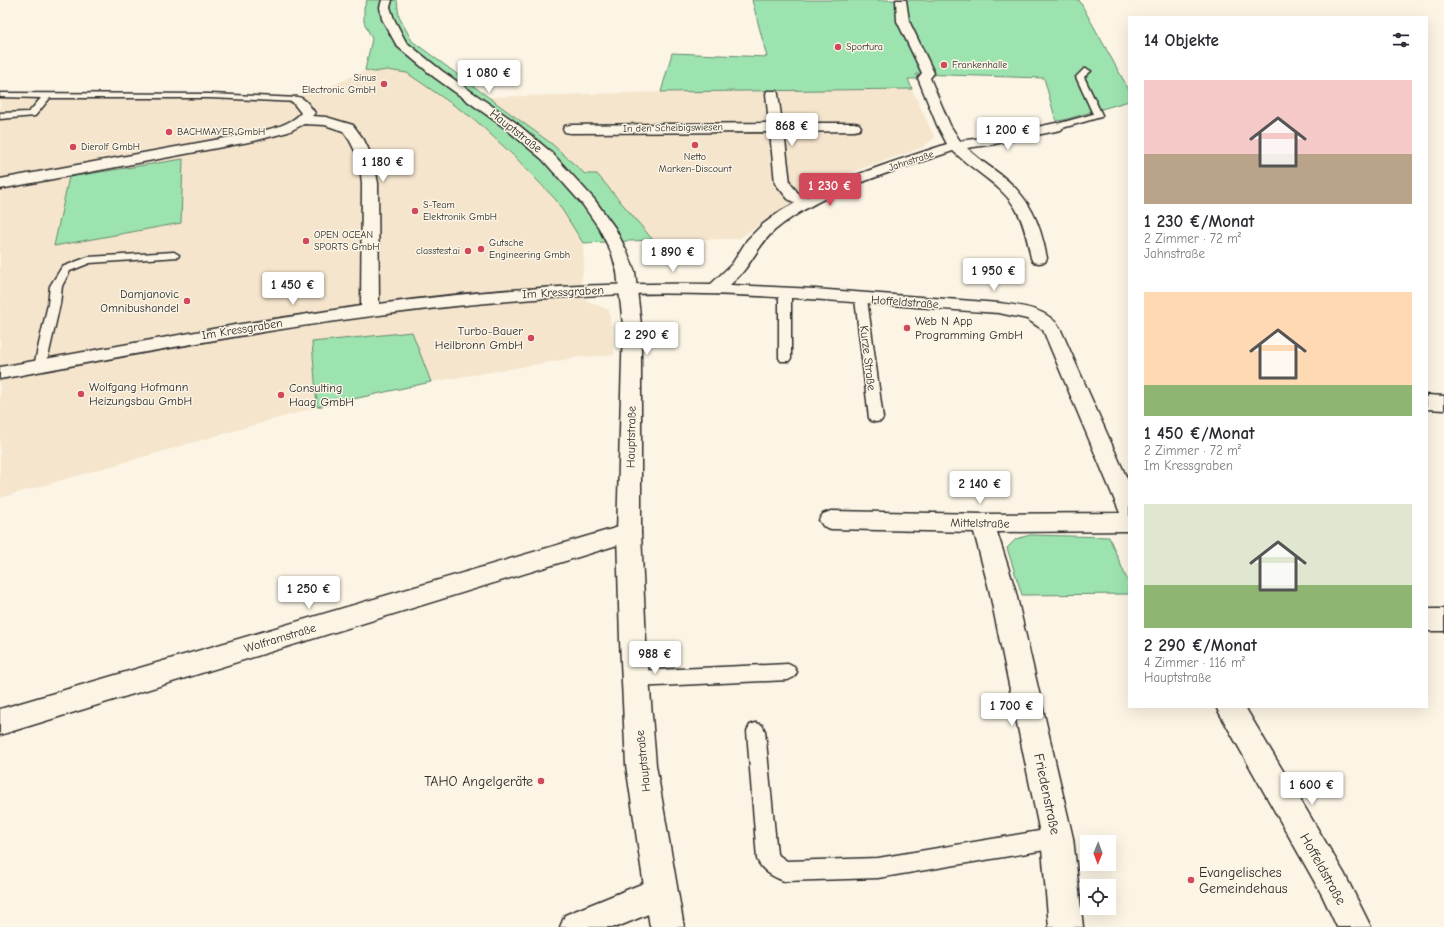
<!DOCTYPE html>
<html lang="de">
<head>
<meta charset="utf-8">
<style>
	body { margin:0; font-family:"Comic Neue",sans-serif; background:#f7f7f7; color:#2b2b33; height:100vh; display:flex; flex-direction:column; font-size:15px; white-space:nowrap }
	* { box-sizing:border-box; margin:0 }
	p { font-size:13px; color:#7c7c81 }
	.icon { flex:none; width:22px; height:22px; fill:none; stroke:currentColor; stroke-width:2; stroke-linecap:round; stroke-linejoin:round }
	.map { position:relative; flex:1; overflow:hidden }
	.details { position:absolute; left:1128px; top:16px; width:300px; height:692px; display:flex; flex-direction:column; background:#fff; border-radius:0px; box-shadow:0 4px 16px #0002 }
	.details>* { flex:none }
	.needle { width:26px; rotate:181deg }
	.fabs { position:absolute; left:1080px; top:835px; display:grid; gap:8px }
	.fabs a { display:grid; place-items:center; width:36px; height:36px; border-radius:0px; background:#fff; box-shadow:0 4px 16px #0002; font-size:20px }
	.price { position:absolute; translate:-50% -34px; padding:0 9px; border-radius:4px; background:#fff; color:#222; font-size:13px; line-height:26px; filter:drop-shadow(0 1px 2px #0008) }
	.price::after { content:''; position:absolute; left:50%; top:24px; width:12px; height:9px; margin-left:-6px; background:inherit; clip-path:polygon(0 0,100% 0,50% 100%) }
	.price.on { background:#d1495b; color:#fff }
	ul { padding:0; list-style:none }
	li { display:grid; align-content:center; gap:8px; height:212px; padding:0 16px }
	li span { display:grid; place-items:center; height:124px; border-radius:0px; color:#555 }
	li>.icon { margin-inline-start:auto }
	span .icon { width:72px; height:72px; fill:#fffc; stroke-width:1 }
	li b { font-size:17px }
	h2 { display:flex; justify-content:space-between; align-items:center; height:48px; padding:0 16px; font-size:17px }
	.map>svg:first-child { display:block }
	.built { fill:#f5e5cd }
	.green { fill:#9de3af; stroke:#64876d }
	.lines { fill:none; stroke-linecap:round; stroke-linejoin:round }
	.service-casing { stroke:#2b2b2b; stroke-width:3 }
	.minor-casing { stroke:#2b2b2b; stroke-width:3 }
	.secondary-casing { stroke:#2b2b2b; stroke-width:3 }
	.service { fill:#fcf5e5; fill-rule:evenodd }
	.minor { fill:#fcf5e5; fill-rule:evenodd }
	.secondary { fill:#fcf5e5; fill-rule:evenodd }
	.poi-dot { fill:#d1495b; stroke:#fcf5e5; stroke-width:1.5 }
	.labels { text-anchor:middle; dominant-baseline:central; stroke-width:3; stroke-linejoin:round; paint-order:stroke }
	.far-poi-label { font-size:10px; fill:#2b2b2b; stroke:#fcf5e5; text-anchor:start }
	.far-street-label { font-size:10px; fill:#2b2b2b; stroke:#fcf5e5 }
	.street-label { font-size:12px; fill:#2b2b2b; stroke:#fcf5e5 }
	.poi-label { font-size:12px; fill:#2b2b2b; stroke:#fcf5e5; text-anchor:start }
	.near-poi-label { font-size:14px; fill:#2b2b2b; stroke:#fcf5e5; text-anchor:end }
	.near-street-label { font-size:14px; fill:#2b2b2b; stroke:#fcf5e5 }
</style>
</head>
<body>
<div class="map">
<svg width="1444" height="927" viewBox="0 0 1444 927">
	<rect width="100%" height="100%" fill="#fcf5e5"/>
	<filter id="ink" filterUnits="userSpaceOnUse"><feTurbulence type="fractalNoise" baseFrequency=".025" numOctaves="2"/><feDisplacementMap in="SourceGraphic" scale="8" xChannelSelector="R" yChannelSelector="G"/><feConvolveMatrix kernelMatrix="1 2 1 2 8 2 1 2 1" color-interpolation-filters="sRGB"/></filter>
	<g filter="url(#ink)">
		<path class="built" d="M 365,70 L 374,72 L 387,70 L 407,73 L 474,119 L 515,157 L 556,200 L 583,243 L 584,264 L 581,282 L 585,300 L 609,310 L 614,355 L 581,357 L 431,382 L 317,407 L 0,498 L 0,92 L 257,94 L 299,96 L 321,91 Z
			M 912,89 L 935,138 L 922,148 L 839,176 L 779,211 L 739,239 L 653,240 L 597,174 L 585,174 L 552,144 L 488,97 L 661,92 Z"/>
		<path class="green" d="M 367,0 L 397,0 L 399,17 L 412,41 L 552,144 L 585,174 L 597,174 L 653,240 L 583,243 L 556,200 L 515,157 L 474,119 L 407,73 L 387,70 L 374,72 L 365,70 L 372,39 L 364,22 L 364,8 Z
			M 752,0 L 1079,0 L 1129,90 L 1129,101 L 1064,120 L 1056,121 L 1044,78 L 916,74 L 917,79 L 908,79 L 912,89 L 661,92 L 672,53 L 767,57 Z
			M 183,159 L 181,223 L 54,246 L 69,177 Z
			M 412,332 L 431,382 L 317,407 L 312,342 Z
			M 1030,535 L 1109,537 L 1129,584 L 1129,594 L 1022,595 L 1007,548 L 1016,539 Z"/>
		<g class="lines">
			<defs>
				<path id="service" d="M 1084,69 L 1087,69 L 1091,71 L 1084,77 L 1102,115 L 1101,117 L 1059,129 L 1053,129 L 1052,127 L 1053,125 L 1093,114 L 1076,77 Z
					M 0,93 L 210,94 L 298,98 L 302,100 L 298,102 L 210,98 L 50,98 L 35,116 L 0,119 L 0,113 L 29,112 L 41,98 L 0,97 Z
					M 174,252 L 179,255 L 178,257 L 90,263 L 70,271 L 62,286 L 60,304 L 46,366 L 44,369 L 36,369 L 34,366 L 48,304 L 50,286 L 62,267 L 88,257 Z
					M 785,290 L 789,291 L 791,293 L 791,358 L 789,361 L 781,361 L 779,358 L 779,293 L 781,291 Z
					M 861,296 L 865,297 L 867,299 L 883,418 L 881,421 L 876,422 L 871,421 L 869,418 L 855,299 L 857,297 Z
					M 788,664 L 794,667 L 797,672 L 794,677 L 788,680 L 635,687 L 629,684 L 626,679 L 629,674 L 635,671 Z
					M 756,723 L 762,725 L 765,731 L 777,854 L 787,861 L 878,858 L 1057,828 L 1064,831 L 1067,838 L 1064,845 L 1057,848 L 878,878 L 784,881 C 773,877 761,870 757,859 L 747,731 L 750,725 Z"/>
				<path id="minor" d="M 896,0 L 906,0 L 909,21 L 934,73 L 930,78 L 950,125 L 960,141 L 995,136 L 1056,123 L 1061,124 L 1063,127 L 1061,130 L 1056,131 L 995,144 L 967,148 C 977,158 989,166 1001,175 C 1030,198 1040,222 1047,258 L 1045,262 L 1039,263 L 1033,262 L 1031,258 C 1028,243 1025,227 1018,213 C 1005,186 974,172 953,151 C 894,171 824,190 775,230 C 762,241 755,256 745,269 C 741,275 735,280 730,285 L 815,289 L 999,303 C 1021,306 1047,308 1060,328 L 1129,483 L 1129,531 L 997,532 L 1015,589 L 1073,838 L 1083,927 L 1049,927 L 1041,838 L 989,589 L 974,532 L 831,529 L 823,526 L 819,520 L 823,514 L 831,511 L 983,514 L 1120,513 L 1043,330 L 1027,319 L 999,313 C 877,305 754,291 631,294 C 418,300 209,340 0,379 L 0,367 L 235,325 L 361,306 L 362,183 L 359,159 L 350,141 L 343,131 L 325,125 L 304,124 L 288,132 L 254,141 L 0,189 L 0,179 L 253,133 C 269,129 289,126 301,113 L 291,100 L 293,97 C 304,95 309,105 315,113 L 312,116 L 326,117 L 353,125 L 364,140 L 373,159 L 378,183 L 379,304 C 489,289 600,282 711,284 L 732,264 L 747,240 L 762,225 L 781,211 L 795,203 L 788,199 L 775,183 L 770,132 L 570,133 L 565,132 L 563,129 L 565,126 L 570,125 L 769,123 L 766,94 L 767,91 L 777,91 L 778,94 L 782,123 L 854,123 L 859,124 L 861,127 L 859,130 L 854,131 L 784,132 L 790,183 L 798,193 L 807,197 C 852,174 899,160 947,144 L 937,125 L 918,78 L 922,73 L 897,21 Z
					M 1427,395 L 1444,396 L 1444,410 L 1427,409 Z
					M 629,524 L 637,527 L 641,533 L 637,539 L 0,735 L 0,709 Z
					M 1427,609 L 1444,609 L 1444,631 L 1427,631 Z
					M 1216,707 L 1245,707 L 1344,873 L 1371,927 L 1337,927 L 1322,895 Z
					M 661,876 L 673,880 L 677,892 L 673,904 L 617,927 L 560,927 L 565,915 Z"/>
				<path id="secondary" d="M 382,0 L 392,0 L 390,7 L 394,19 L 406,42 L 442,71 L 515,122 L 552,153 L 594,199 L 615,228 L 628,254 L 635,272 L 641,325 L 641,533 L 646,641 L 656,765 L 684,927 L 650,927 L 626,765 L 620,641 L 617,533 L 623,325 L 617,272 L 612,254 L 599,228 L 583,205 L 542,159 L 505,128 L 434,77 L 397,46 L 382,19 L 380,7 Z"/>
			</defs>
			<use href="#service" class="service-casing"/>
			<use href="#minor" class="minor-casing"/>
			<use href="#secondary" class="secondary-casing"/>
			<use href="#service" class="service"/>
			<use href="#minor" class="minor"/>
			<use href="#secondary" class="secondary"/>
		</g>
	</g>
	<g class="poi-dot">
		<circle cx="838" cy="47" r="4"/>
		<circle cx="944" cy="65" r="4"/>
		<circle cx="384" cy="84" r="4"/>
		<circle cx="169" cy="132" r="4"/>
		<circle cx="695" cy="145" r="4"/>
		<circle cx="73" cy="147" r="4"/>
		<circle cx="415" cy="211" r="4"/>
		<circle cx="306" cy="241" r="4"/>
		<circle cx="481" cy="249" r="4"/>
		<circle cx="468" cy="251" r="4"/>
		<circle cx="187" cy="301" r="4"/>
		<circle cx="907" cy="328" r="4"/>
		<circle cx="531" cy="338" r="4"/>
		<circle cx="81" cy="394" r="4"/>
		<circle cx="281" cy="395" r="4"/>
		<circle cx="541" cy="781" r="4"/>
		<circle cx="1191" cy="880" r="4"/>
	</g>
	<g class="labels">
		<g class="far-poi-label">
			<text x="846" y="47">Sportura</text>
			<text x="952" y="65">Frankenhalle</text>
			<text x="376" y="78" text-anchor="end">Sinus<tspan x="376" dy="12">Electronic GmbH</tspan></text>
			<text x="177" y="132">BACHMAYER GmbH</text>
			<text x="81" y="147">Dierolf GmbH</text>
			<text x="695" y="157" text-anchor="middle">Netto<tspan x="695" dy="12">Marken-Discount</tspan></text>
			<text x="423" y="205">S-Team<tspan x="423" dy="12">Elektronik GmbH</tspan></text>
			<text x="314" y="235">OPEN OCEAN<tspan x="314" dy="12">SPORTS GmbH</tspan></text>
			<text x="489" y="243">Gutsche<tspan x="489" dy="12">Engineering Gmbh</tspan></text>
			<text x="460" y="251" text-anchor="end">classtest.ai</text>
		</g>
		<g class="far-street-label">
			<text transform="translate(673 128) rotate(-1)">In den Scheibigswiesen</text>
			<text transform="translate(911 161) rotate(-18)">Jahnstraße</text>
		</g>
		<g class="street-label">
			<text transform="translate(516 131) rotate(38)">Hauptstraße</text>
			<text transform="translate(563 292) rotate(-3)">Im Kressgraben</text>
			<text transform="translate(905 302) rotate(4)">Hoffeldstraße</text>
			<text transform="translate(242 329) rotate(-9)">Im Kressgraben</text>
			<text transform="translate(868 358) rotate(83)">Kurze Straße</text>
			<text transform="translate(631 437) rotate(-89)">Hauptstraße</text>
			<text transform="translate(980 523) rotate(1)">Mittelstraße</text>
			<text transform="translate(280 638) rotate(-17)">Wolframstraße</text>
			<text transform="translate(643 761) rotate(-96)">Hauptstraße</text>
		</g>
		<g class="poi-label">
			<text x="179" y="294" text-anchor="end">Damjanovic<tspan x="179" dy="14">Omnibushandel</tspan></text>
			<text x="915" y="321">Web N App<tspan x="915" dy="14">Programming GmbH</tspan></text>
			<text x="523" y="331" text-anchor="end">Turbo-Bauer<tspan x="523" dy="14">Heilbronn GmbH</tspan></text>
			<text x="89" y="387">Wolfgang Hofmann<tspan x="89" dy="14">Heizungsbau GmbH</tspan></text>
			<text x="289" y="388">Consulting<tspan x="289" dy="14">Haag GmbH</tspan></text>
		</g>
		<g class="near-poi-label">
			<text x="533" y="781">TAHO Angelgeräte</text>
			<text x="1199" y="872" text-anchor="start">Evangelisches<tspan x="1199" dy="16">Gemeindehaus</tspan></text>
		</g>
		<g class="near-street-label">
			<text transform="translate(1047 794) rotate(78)">Friedenstraße</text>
			<text transform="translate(1323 869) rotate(61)">Hoffeldstraße</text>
		</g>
	</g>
</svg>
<div class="fabs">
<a><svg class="needle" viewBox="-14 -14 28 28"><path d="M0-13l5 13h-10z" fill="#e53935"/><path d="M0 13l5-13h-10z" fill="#7c7c81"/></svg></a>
<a><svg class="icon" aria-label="locate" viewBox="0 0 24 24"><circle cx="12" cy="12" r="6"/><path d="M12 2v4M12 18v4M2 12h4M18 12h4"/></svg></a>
</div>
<b class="price" style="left:489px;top:94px">1 080 €</b>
<b class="price" style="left:792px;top:147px">868 €</b>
<b class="price" style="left:1008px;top:151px">1 200 €</b>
<b class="price" style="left:383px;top:183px">1 180 €</b>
<b class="price on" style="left:830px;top:207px">1 230 €</b>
<b class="price" style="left:673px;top:273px">1 890 €</b>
<b class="price" style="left:994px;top:292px">1 950 €</b>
<b class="price" style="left:293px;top:306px">1 450 €</b>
<b class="price" style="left:647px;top:356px">2 290 €</b>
<b class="price" style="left:980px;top:505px">2 140 €</b>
<b class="price" style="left:309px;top:610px">1 250 €</b>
<b class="price" style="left:655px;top:675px">988 €</b>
<b class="price" style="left:1012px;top:727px">1 700 €</b>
<b class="price" style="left:1312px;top:806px">1 600 €</b>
<section class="details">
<h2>14 Objekte<svg class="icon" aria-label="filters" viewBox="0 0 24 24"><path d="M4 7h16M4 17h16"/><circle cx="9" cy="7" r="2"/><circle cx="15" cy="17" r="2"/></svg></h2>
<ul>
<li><span style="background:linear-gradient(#f6c9c9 60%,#b9a48a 0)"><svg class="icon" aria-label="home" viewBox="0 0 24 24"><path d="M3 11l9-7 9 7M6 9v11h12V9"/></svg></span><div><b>1 230 €/Monat</b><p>2 Zimmer · 72 m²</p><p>Jahnstraße</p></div></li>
<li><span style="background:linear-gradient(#ffd9b3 75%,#8fb573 0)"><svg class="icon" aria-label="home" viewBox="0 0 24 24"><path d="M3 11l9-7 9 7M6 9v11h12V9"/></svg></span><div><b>1 450 €/Monat</b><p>2 Zimmer · 72 m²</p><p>Im Kressgraben</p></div></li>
<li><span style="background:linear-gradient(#dfe7d0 65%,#8fb573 0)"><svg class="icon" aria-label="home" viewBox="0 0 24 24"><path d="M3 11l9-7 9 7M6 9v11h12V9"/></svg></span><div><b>2 290 €/Monat</b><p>4 Zimmer · 116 m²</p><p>Hauptstraße</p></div></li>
</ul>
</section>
</div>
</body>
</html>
